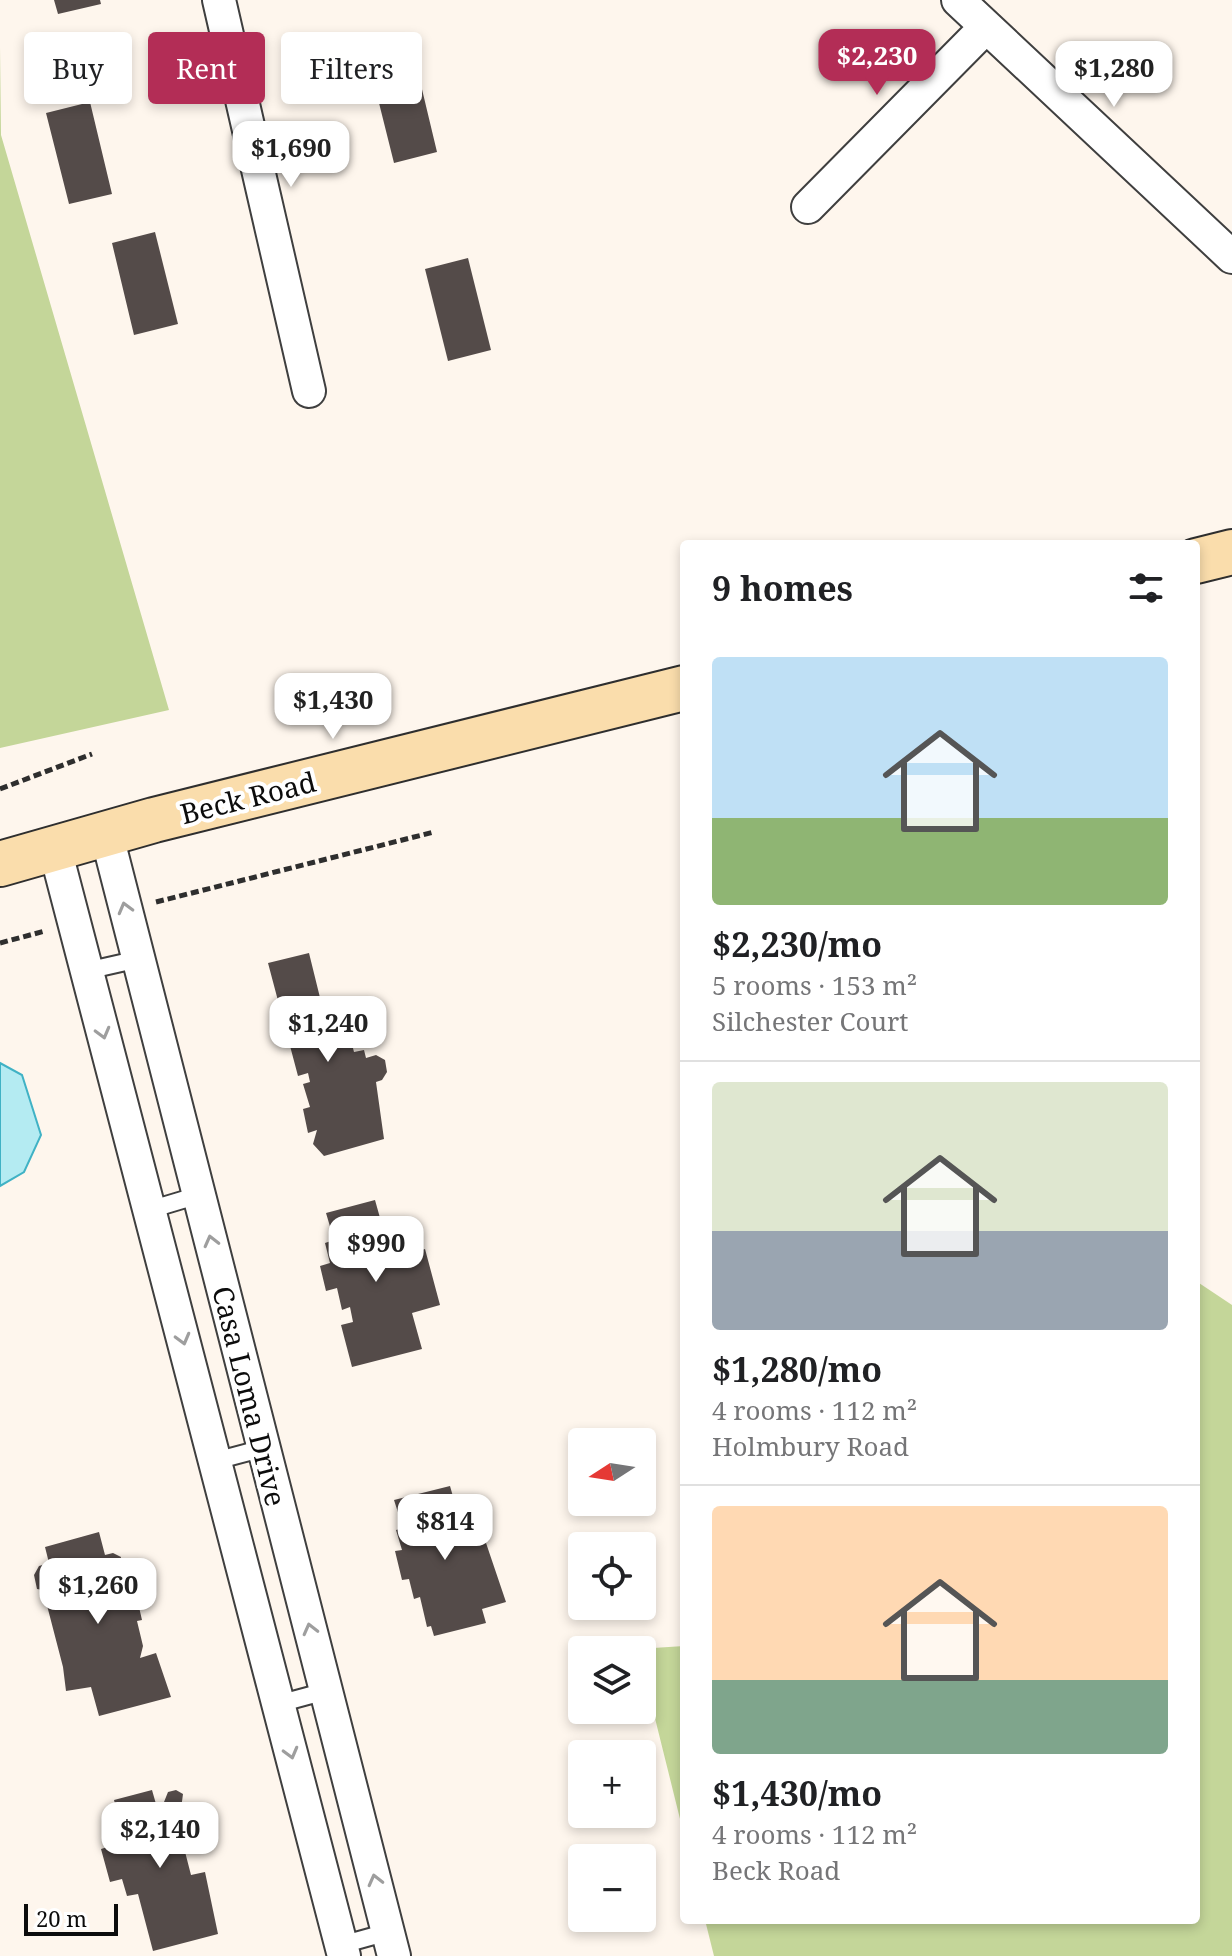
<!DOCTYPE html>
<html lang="en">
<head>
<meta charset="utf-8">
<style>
	body { margin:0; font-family:"Noto Serif",serif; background:#f6f6f6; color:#202124; height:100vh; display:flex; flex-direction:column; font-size:30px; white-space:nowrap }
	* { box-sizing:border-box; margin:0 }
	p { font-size:26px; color:#757577 }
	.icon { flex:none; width:44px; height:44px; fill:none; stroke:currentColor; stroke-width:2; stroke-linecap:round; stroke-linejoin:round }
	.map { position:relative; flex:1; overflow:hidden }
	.sheet { position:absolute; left:680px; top:540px; width:520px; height:1384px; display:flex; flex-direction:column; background:#fff; border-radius:8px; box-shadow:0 4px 12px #0003 }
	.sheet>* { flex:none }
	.guide { position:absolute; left:24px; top:32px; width:536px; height:72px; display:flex; gap:16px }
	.needle { width:52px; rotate:258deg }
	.fabs { position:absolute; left:568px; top:1428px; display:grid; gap:16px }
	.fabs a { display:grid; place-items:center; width:88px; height:88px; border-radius:8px; background:#fff; box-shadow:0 4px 12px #0003; font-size:40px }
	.scale { position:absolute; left:24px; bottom:20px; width:94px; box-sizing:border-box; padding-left:8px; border:4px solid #0c0c0c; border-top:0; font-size:22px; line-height:28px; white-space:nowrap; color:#0c0c0c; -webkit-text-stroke:6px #fff; paint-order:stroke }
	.price { position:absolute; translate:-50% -68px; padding:0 18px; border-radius:16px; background:#fff; color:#222; font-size:26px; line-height:52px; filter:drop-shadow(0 2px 4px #0008) }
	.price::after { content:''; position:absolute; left:50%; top:48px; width:24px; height:18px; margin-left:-12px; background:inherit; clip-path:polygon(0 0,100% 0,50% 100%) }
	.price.active { background:#b32d56; color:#fff }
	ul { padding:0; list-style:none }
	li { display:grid; align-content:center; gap:16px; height:424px; padding:0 32px }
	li+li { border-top:2px solid #e0e0e0 }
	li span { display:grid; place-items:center; height:248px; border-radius:8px; color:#555 }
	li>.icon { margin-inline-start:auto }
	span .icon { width:144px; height:144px; fill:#fffc; stroke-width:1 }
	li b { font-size:34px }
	h2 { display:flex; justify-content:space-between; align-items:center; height:96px; padding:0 32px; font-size:34px }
	.chip { padding:0 28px; border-radius:8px; background:#fff; box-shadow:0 4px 12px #0003; font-size:28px; line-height:72px }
	.chip.active { background:#b32d56; color:#fff }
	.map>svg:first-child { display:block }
	.forest { fill:#c4d699 }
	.water { fill:#b4ebf2; stroke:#40b2c5; stroke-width:2 }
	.building { fill:#544b49 }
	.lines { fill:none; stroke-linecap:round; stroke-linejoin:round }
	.lane-casing { stroke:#3f3f3f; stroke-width:20 }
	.street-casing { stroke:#3f3f3f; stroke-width:36 }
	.secondary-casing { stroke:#2e2e2e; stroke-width:48 }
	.path { stroke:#2e2e2e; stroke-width:5; stroke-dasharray:8 4; stroke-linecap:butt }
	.lane { stroke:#fff; stroke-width:16 }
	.street { stroke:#fff; stroke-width:32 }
	.secondary { stroke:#faddac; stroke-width:44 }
	.oneway { stroke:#9e9e9e }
	.labels { text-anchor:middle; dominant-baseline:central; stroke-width:8; stroke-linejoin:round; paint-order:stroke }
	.street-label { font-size:28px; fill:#0c0c0c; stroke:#fff }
</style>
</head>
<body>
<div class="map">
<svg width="1232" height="1956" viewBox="0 0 1232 1956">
	<rect width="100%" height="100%" fill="#fef6ed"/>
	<path class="forest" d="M 0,47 L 1,135 L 169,710 L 0,748 Z
		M 1196,1281 L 1232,1305 L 1232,1956 L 714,1956 L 705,1920 L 1196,1920 Z
		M 684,1646 L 684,1835 L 642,1666 L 642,1650 L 638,1649 Z"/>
	<path class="water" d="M 0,1063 L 22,1075 L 41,1135 L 24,1172 L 0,1186 Z"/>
	<path class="building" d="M 54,0 L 100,0 L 101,4 L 58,14 Z
		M 415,60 L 437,152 L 394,163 L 371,71 Z
		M 90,102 L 112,194 L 69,204 L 46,113 Z
		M 155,232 L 178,324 L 134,335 L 112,243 Z
		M 468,258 L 491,350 L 448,361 L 425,269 Z
		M 309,953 L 327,1026 L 346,1021 L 354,1052 L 364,1050 L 366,1058 L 376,1055 L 385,1060 L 387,1072 L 382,1080 L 376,1082 L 384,1139 L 324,1156 L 313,1144 L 317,1130 L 308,1133 L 303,1109 L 310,1107 L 303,1084 L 310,1082 L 308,1073 L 298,1076 L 268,963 Z
		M 375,1200 L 382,1225 L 393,1222 L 402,1256 L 425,1249 L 440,1305 L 412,1313 L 422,1349 L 352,1367 L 341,1325 L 353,1322 L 350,1307 L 342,1310 L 337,1288 L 326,1291 L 320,1266 L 330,1263 L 325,1243 L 334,1240 L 326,1213 Z
		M 450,1486 L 458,1514 L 467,1511 L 476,1543 L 485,1540 L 506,1602 L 482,1609 L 486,1623 L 434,1636 L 431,1626 L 427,1627 L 420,1597 L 414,1599 L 409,1579 L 402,1580 L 395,1551 L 402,1550 L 396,1530 L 403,1528 L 394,1500 Z
		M 99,1532 L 105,1555 L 113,1553 L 121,1557 L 119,1573 L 125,1572 L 132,1596 L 136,1594 L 142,1620 L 137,1621 L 143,1646 L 140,1658 L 156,1653 L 171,1697 L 99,1716 L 91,1687 L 66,1691 L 63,1667 L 43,1590 L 37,1589 L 34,1575 L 39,1566 L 49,1563 L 45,1547 Z
		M 152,1790 L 156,1804 L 164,1802 L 168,1792 L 176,1790 L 183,1794 L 181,1809 L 189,1838 L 182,1840 L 191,1875 L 205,1872 L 218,1934 L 153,1951 L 138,1894 L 127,1896 L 122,1879 L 110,1882 L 101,1849 L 114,1845 L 109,1828 L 120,1825 L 114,1800 Z"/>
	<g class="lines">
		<defs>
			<path id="lane" d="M 86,971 L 139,959
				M 149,1210 L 199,1195
				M 215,1461 L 264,1448
				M 278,1704 L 326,1691
				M 341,1945 L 388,1932"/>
			<path id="street" d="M 219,0 L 309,391
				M 958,0 L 1232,257
				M 808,207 L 986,27
				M 107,836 L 394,1956
				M 55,849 L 344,1956"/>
			<path id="secondary" d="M 1196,561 L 1232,552
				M 0,864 L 154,820 L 684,688"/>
		</defs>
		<use href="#lane" class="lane-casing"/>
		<use href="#street" class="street-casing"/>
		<use href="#secondary" class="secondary-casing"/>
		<path class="path" d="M 0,789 L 92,754
			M 156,902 L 434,832
			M 0,943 L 45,931"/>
		<use href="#lane" class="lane"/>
		<use href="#street" class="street"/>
		<use href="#secondary" class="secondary"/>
	</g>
	<defs><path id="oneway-chevron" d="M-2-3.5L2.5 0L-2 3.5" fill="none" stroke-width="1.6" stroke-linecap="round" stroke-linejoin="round" transform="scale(2)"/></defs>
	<g class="oneway">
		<use href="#oneway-chevron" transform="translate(125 908) rotate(-105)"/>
		<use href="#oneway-chevron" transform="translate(103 1033) rotate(75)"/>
		<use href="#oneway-chevron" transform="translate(211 1241) rotate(-104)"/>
		<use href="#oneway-chevron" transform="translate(183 1339) rotate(75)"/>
		<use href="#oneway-chevron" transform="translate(310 1629) rotate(-104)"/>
		<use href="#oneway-chevron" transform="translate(291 1753) rotate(75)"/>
		<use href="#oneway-chevron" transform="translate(375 1880) rotate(-104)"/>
	</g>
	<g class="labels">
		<g class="street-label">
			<text transform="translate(248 797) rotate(-14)">Beck Road</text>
			<text transform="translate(250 1396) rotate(76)">Casa Loma Drive</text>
		</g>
	</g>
</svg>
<div class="fabs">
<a><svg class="needle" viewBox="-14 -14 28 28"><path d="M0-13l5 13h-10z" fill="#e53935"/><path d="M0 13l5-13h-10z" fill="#757577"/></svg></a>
<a><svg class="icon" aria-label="locate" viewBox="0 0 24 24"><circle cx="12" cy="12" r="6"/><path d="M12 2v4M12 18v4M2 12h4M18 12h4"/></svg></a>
<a><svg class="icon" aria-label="layers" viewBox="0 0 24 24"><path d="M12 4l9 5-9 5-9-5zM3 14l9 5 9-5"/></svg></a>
<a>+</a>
<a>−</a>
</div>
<div class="scale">20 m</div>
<b class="price active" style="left:877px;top:97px">$2,230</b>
<b class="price" style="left:1114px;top:109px">$1,280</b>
<b class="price" style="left:291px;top:189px">$1,690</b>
<b class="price" style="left:333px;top:741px">$1,430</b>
<b class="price" style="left:328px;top:1064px">$1,240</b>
<b class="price" style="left:376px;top:1284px">$990</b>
<b class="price" style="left:445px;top:1562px">$814</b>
<b class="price" style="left:98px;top:1626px">$1,260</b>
<b class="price" style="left:160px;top:1870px">$2,140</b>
<div class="guide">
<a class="chip">Buy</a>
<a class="chip active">Rent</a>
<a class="chip">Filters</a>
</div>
<section class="sheet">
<h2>9 homes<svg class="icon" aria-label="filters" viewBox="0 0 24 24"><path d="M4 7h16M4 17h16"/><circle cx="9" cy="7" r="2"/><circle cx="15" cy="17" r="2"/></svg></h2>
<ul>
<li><span style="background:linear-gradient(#bfe0f5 65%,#8fb573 0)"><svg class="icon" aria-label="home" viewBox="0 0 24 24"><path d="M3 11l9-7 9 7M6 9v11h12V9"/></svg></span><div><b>$2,230/mo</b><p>5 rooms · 153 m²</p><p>Silchester Court</p></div></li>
<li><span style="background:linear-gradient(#dfe7d0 60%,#9aa5b1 0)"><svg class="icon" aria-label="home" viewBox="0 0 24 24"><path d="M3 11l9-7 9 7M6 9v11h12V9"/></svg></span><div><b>$1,280/mo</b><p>4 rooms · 112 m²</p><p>Holmbury Road</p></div></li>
<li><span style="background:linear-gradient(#ffd9b3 70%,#7fa58c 0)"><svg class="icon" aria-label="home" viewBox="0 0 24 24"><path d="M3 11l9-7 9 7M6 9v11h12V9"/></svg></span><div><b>$1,430/mo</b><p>4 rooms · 112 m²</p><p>Beck Road</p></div></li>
</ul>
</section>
</div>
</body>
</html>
